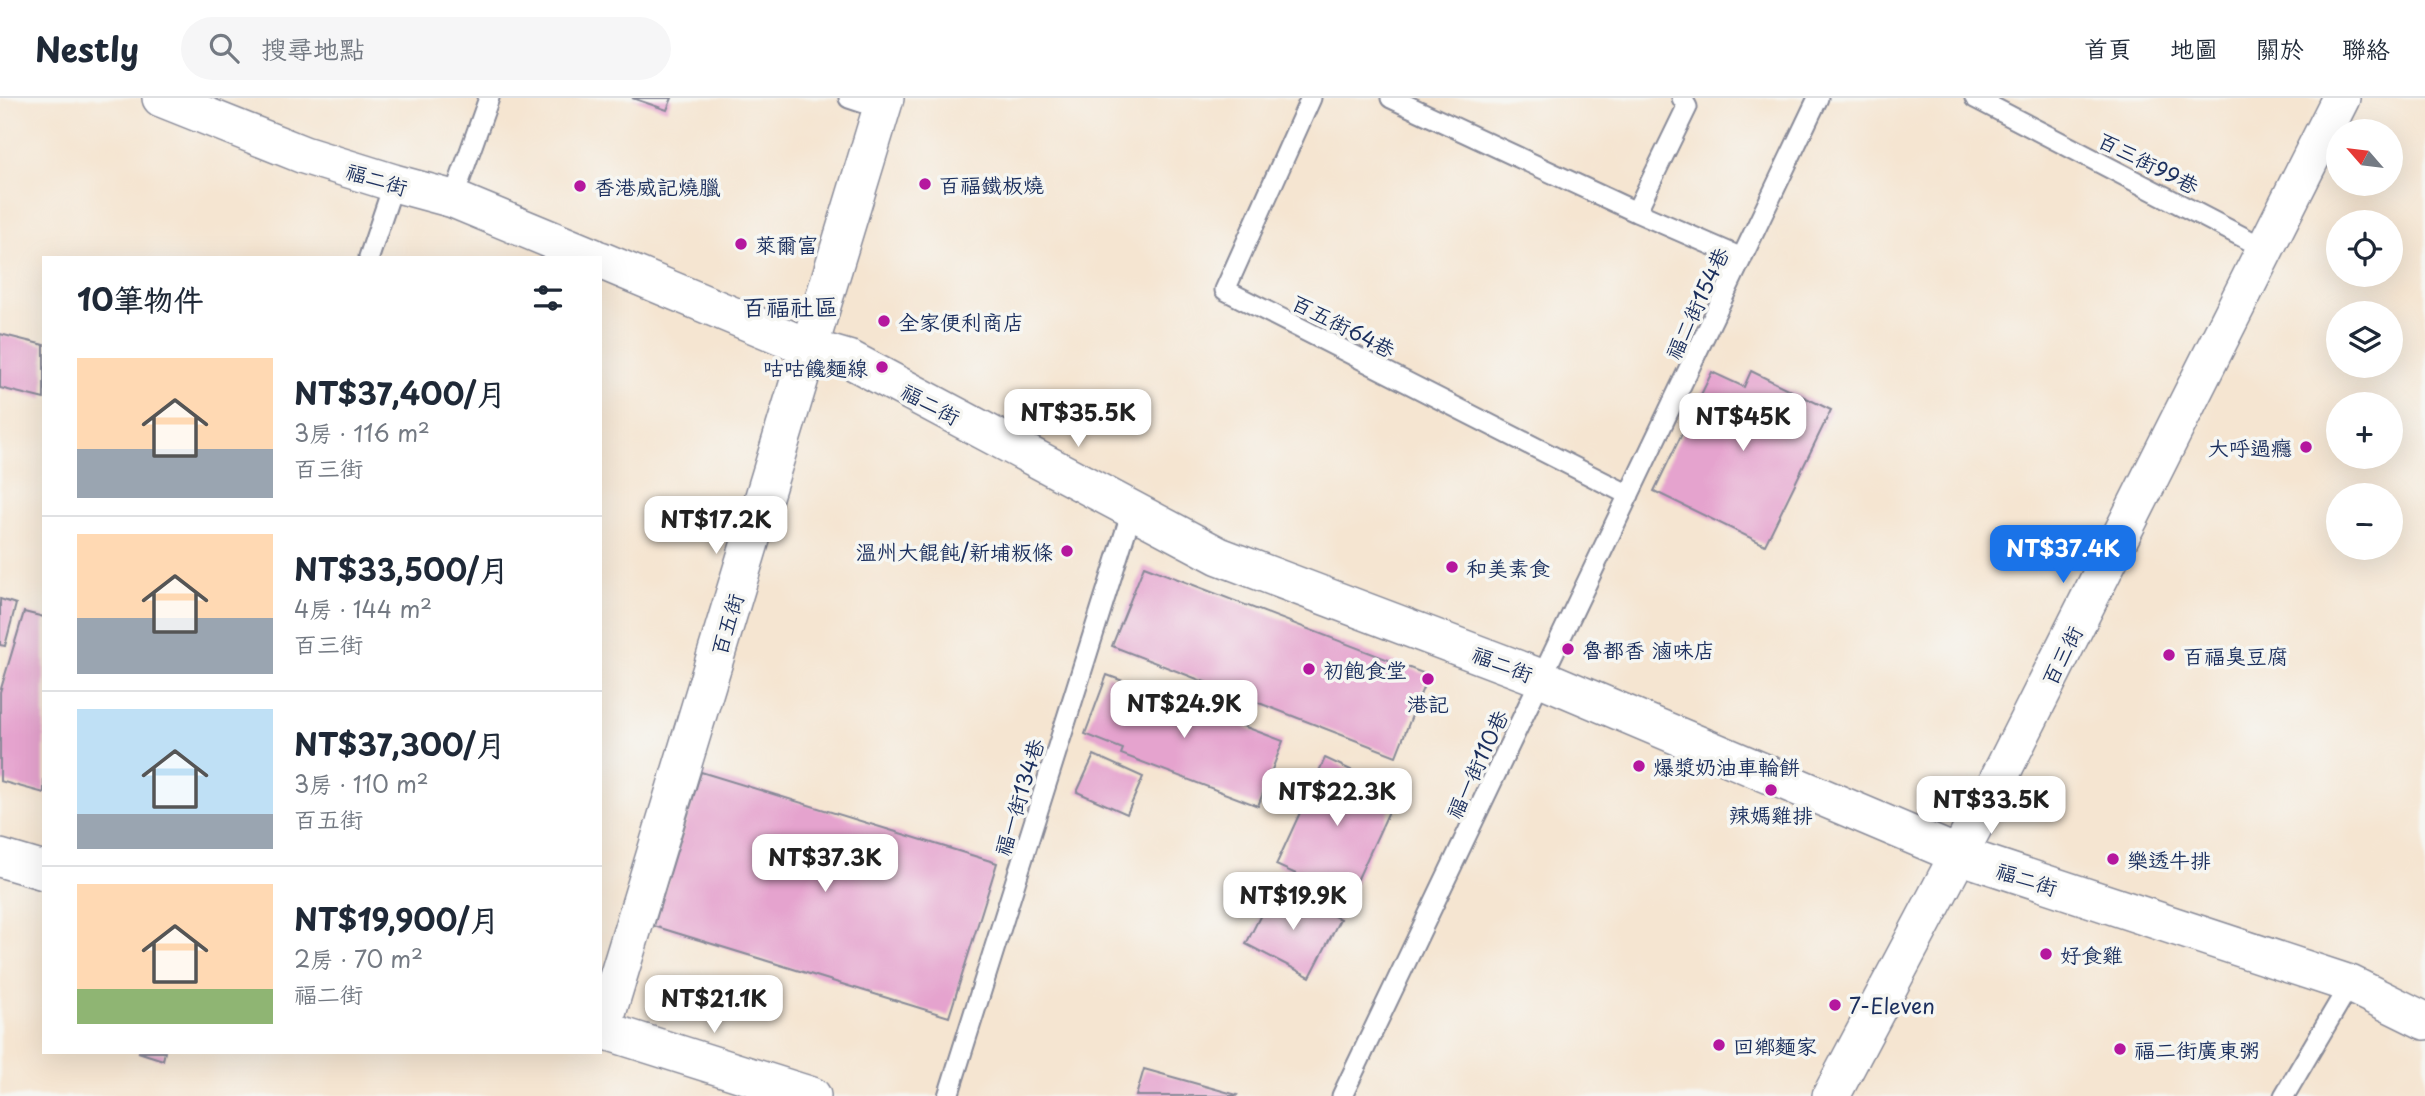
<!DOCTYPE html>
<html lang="zh-TW">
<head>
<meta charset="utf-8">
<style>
	body { margin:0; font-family:"Playpen Sans","LXGW WenKai TC",sans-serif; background:#f6f6f7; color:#1f2937; height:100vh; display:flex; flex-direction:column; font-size:26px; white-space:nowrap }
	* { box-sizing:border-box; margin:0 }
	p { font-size:23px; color:#747a83 }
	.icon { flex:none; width:38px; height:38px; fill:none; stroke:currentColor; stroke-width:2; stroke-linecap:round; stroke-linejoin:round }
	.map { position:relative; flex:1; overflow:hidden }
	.sheet { position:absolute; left:42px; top:158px; width:560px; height:798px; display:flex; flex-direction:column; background:#fff; border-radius:0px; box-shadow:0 7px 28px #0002 }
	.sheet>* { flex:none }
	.needle { width:46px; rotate:298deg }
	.fabs { position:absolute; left:2326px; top:21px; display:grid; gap:14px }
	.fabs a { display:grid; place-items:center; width:77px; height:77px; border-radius:50%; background:#fff; box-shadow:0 7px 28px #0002; font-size:35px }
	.price { position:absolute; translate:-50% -60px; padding:0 16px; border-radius:14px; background:#fff; color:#222; font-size:23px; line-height:46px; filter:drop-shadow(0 2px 4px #0008) }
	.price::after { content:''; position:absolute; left:50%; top:42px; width:21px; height:16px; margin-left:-10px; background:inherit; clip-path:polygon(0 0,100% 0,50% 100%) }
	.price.active { background:#1a73e8; color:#fff }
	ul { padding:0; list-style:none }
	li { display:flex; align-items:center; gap:21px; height:175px; padding:0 35px }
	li+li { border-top:2px solid #e0e1e3 }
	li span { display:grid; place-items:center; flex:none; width:196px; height:140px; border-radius:0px; color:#555 }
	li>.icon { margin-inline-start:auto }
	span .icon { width:84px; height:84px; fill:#fffc; stroke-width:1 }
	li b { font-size:30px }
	h2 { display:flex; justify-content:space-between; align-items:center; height:84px; padding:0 35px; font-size:30px }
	header { display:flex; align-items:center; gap:42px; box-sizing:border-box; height:98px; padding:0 35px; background:#fff; border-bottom:2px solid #e0e1e3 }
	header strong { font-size:33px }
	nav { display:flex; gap:38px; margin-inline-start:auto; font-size:24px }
	.search { width:490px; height:63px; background:#f6f6f7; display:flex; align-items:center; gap:18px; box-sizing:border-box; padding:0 24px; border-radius:38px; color:#747a83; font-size:26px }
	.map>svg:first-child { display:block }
	.building { fill:#e5a3ce }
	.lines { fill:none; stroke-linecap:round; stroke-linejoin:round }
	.service-casing { stroke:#888a98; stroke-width:23 }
	.minor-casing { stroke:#888a98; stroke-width:40 }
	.service { stroke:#fff; stroke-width:19 }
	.minor { stroke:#fff; stroke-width:37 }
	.poi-dot { fill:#b5179e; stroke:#f6f6f2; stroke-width:2.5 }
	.labels { text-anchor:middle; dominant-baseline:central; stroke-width:7; stroke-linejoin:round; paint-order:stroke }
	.street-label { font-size:21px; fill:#1b2f5e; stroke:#f6f6f2 }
	.poi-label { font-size:21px; fill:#1b2f5e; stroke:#f6f6f2; text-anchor:start }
	.quarter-label { font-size:24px; fill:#1b2f5e; stroke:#f6f6f2 }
</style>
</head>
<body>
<header>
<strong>Nestly</strong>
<div class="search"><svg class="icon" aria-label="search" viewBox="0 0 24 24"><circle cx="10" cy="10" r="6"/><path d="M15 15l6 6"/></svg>搜尋地點</div>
<nav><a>首頁</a><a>地圖</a><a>關於</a><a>聯絡</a></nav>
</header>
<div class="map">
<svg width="2425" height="998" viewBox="0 0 2425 998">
	<rect width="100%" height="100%" fill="#f6f6f2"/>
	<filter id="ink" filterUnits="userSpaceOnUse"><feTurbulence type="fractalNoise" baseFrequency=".0143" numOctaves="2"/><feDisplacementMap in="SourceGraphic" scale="14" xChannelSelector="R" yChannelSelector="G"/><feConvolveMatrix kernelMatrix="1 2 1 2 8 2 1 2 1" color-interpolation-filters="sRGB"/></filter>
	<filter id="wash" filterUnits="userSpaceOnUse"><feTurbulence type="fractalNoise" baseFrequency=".00686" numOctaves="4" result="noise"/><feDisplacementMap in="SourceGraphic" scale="28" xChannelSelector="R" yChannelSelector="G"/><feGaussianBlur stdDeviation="1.57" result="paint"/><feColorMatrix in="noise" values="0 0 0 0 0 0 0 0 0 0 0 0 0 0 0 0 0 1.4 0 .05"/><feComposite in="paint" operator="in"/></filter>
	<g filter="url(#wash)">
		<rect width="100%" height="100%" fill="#f5e5d1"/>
		<g id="blocks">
			<path class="building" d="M 632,0 L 672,0 L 667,12 Z
				M 0,236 L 44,247 L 44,301 L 0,290 Z
				M 1751,273 L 1831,312 L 1765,447 L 1654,393 L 1712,274 L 1744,289 Z
				M 1144,468 L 1428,577 L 1396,658 L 1112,548 Z
				M 0,501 L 16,506 L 5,548 L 0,547 Z
				M 24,514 L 44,519 L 44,695 L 0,683 L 0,594 Z
				M 1107,577 L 1283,643 L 1258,708 L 1121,656 L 1123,651 L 1085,636 Z
				M 1094,657 L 1143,679 L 1127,716 L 1077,694 Z
				M 1325,660 L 1398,694 L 1349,800 L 1276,767 Z
				M 701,674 L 997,765 L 949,919 L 654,828 Z
				M 1275,789 L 1340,821 L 1310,879 L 1246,846 Z
				M 138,954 L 165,954 L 163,962 Z
				M 1144,971 L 1237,997 L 1236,998 L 1136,998 Z"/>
		</g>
	</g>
	<g filter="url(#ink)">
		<use href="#blocks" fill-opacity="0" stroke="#888a98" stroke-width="2"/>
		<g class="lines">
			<defs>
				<path id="service" d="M 849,0 L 882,11
					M 1311,0 L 1225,192 L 1629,397
					M 1391,0 L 1636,114 L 1742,160
					M 1975,0 L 2264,150
					M 453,101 L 489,0
					M 1636,114 L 1687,9 L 1682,0
					M 369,159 L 394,85
					M 948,998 L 1132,413
					M 1342,998 L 1818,0
					M 2284,998 L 2350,886"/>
				<path id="minor" d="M 161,0 L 304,57 L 394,85 L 453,101 L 593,159
					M 600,162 L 810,250 L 851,262 L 1219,458 L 1541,580 L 1959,757 L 2350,886 L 2425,923
					M 0,760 L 44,773
					M 600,931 L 812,998
					M 602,932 L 885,0
					M 1831,998 L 1997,684 L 2341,0"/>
			</defs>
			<use href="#service" class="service-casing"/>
			<use href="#minor" class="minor-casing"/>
			<use href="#service" class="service"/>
			<use href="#minor" class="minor"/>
		</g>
	</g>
	<g class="poi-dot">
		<circle cx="925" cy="86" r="7"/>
		<circle cx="580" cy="88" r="7"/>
		<circle cx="741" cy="146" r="7"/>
		<circle cx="884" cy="223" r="7"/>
		<circle cx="882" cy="269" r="7"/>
		<circle cx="2306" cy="349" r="7"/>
		<circle cx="1067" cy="453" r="7"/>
		<circle cx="1452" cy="469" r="7"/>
		<circle cx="1568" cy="551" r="7"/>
		<circle cx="2169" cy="557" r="7"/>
		<circle cx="1309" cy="571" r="7"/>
		<circle cx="1428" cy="581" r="7"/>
		<circle cx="1639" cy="668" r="7"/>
		<circle cx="1771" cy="692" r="7"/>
		<circle cx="2113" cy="761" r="7"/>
		<circle cx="2046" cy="856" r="7"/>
		<circle cx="1835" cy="907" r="7"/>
		<circle cx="1719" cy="947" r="7"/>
		<circle cx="2120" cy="951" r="7"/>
	</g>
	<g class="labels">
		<g class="street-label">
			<text transform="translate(2149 64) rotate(27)">百三街99巷</text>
			<text transform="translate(377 80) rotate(17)">福二街</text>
			<text transform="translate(1696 205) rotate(-65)">福二街154巷</text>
			<text transform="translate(1344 227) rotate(27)">百五街64巷</text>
			<text transform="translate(931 305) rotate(28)">福二街</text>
			<text transform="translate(726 526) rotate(-73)">百五街</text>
			<text transform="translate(2061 557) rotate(-63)">百三街</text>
			<text transform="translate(1503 565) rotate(21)">福二街</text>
			<text transform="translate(1476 666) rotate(-65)">福一街110巷</text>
			<text transform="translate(1018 699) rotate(-73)">福一街134巷</text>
			<text transform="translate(2027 780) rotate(18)">福二街</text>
		</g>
		<g class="poi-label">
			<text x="939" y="86">百福鐵板燒</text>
			<text x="594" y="88">香港威記燒臘</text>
			<text x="755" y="146">萊爾富</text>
			<text x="898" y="223">全家便利商店</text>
			<text x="868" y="269" text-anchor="end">咕咕饞麵線</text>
			<text x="2292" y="349" text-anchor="end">大呼過癮</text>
			<text x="1053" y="453" text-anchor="end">溫州大餛飩/新埔粄條</text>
			<text x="1466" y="469">和美素食</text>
			<text x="1582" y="551">魯都香 滷味店</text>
			<text x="2183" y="557">百福臭豆腐</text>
			<text x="1323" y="571">初飽食堂</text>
			<text x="1428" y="605" text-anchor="middle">港記</text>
			<text x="1653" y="668">爆漿奶油車輪餅</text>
			<text x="1771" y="716" text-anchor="middle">辣媽雞排</text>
			<text x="2127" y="761">樂透牛排</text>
			<text x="2060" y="856">好食雞</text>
			<text x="1849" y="907">7-Eleven</text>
			<text x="1733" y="947">回鄉麵家</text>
			<text x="2134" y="951">福二街廣東粥</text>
		</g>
		<g class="quarter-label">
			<text x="790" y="208">百福社區</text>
		</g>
	</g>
</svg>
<div class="fabs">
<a><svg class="needle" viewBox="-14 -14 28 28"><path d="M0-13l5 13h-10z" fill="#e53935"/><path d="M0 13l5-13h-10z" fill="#747a83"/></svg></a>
<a><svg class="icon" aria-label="locate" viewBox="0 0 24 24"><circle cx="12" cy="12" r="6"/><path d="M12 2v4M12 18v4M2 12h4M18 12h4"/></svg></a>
<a><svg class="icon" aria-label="layers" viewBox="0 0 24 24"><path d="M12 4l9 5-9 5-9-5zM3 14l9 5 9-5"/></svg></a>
<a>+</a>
<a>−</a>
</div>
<b class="price" style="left:1078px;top:351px">NT$35.5K</b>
<b class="price" style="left:1743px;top:355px">NT$45K</b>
<b class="price" style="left:716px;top:458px">NT$17.2K</b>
<b class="price active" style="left:2063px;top:487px">NT$37.4K</b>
<b class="price" style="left:1184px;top:642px">NT$24.9K</b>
<b class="price" style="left:1337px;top:730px">NT$22.3K</b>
<b class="price" style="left:1991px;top:738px">NT$33.5K</b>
<b class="price" style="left:825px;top:796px">NT$37.3K</b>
<b class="price" style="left:1293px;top:834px">NT$19.9K</b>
<b class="price" style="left:714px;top:937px">NT$21.1K</b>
<section class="sheet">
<h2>10筆物件<svg class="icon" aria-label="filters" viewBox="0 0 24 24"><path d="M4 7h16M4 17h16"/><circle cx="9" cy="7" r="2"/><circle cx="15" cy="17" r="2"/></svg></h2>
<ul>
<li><span style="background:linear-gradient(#ffd9b3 65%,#9aa5b1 0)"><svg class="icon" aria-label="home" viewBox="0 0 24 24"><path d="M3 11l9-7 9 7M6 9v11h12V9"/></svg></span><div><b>NT$37,400/月</b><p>3房 · 116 m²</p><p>百三街</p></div></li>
<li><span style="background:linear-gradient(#ffd9b3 60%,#9aa5b1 0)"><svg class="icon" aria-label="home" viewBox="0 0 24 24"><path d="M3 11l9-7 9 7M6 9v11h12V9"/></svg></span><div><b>NT$33,500/月</b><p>4房 · 144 m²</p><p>百三街</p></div></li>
<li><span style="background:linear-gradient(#bfe0f5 75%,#9aa5b1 0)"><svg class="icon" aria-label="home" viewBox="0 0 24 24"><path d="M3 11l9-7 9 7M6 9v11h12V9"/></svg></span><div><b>NT$37,300/月</b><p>3房 · 110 m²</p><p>百五街</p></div></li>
<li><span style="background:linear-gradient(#ffd9b3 75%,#8fb573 0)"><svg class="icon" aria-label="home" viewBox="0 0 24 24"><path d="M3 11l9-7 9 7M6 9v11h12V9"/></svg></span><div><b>NT$19,900/月</b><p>2房 · 70 m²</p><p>福二街</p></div></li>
</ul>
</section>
</div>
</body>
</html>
